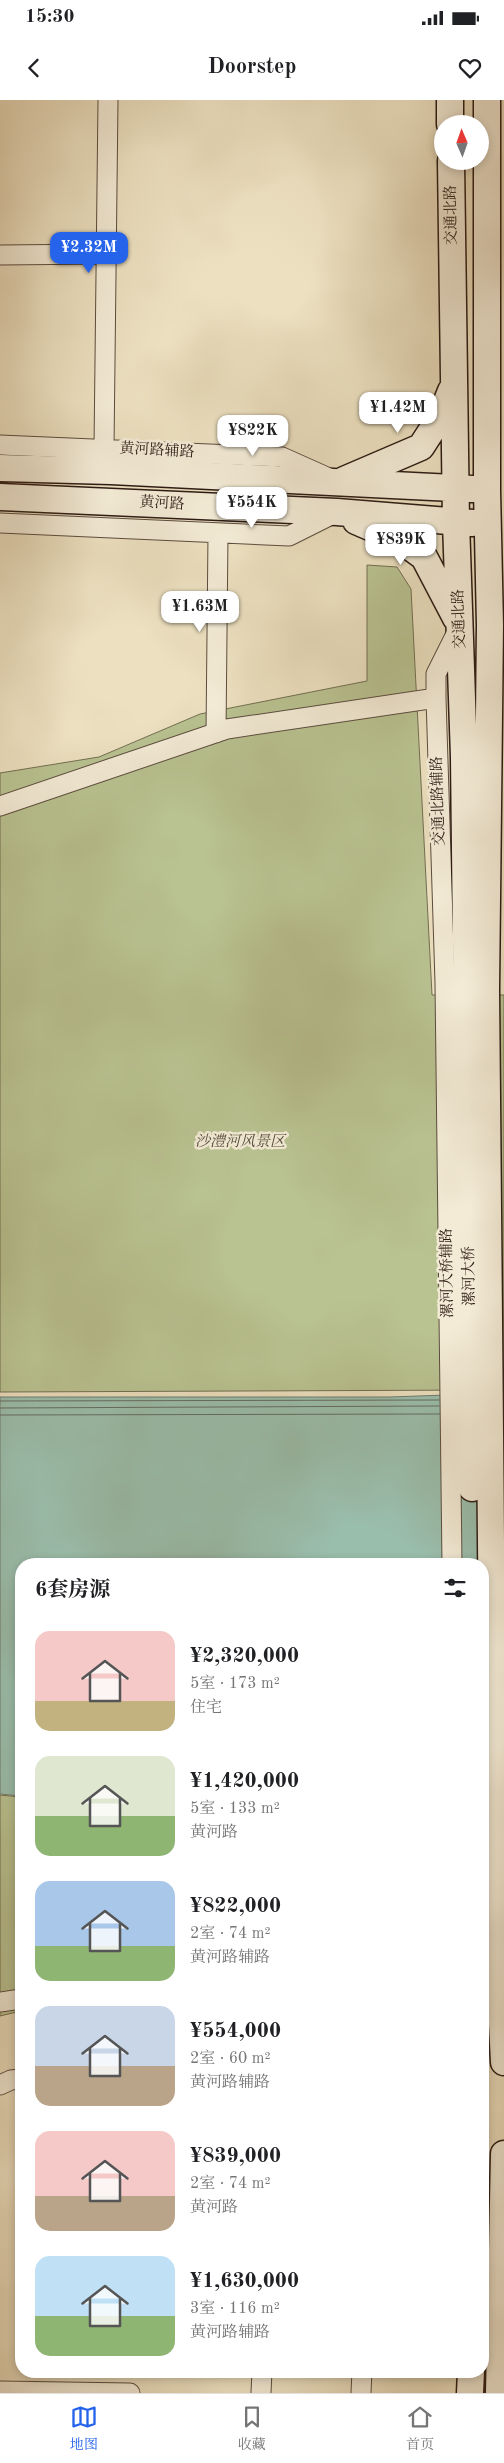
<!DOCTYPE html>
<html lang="zh">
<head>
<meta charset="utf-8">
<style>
	body { margin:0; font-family:"Old Standard TT","Noto Serif SC",serif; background:#f2f2f2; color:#202124; height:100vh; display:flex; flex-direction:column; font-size:19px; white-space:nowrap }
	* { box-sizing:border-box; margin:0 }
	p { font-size:16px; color:#757577 }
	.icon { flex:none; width:28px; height:28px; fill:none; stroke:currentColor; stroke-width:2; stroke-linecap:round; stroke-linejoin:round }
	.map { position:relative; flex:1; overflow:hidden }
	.side { position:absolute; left:15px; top:1458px; width:474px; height:820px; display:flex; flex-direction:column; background:#fff; border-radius:20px; box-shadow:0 2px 8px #0003 }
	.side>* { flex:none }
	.needle { width:32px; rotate:358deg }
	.controls { position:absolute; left:434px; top:15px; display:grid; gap:10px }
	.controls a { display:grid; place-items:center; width:55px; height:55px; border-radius:50%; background:#fff; box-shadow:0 2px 8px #0003; font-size:25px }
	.price { position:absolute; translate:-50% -42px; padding:0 11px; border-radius:10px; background:#fff; color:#222; font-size:16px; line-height:32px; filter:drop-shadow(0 1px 2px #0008) }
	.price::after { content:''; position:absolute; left:50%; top:30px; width:15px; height:11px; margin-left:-8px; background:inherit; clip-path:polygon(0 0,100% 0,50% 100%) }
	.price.selected { background:#2563eb; color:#fff }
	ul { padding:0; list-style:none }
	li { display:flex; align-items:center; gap:15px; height:125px; padding:0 20px }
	li span { display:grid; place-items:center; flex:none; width:140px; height:100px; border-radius:15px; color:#555 }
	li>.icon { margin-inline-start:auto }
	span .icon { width:60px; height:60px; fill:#fffc; stroke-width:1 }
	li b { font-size:21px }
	h2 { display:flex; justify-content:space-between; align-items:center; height:60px; padding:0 20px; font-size:21px }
	.status { display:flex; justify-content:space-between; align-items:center; height:35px; padding:0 25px; background:#fff; direction:ltr }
	.status svg { height:14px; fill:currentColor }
	header { display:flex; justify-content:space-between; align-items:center; height:65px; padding:0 20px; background:#fff; font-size:22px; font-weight:700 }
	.tabs { display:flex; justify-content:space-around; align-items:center; height:70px; border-top:1px solid #e0e0e0; background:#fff; font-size:14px; color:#757577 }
	.tabs a { display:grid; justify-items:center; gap:2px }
	.tabs .selected { color:#2563eb }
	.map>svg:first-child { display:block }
	.green { fill:#b9c291; stroke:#726e52 }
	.water { fill:#9abeac; stroke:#6e7d6f }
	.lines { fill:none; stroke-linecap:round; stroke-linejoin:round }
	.shore { stroke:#636c60; stroke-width:1 }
	.minor-casing { stroke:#5c4c3f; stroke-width:21 }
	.secondary-casing { stroke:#2c1b14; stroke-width:29 }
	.minor { stroke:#f3ebd6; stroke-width:19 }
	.secondary { stroke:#f3ebd6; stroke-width:26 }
	.labels { text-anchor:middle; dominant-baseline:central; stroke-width:5; stroke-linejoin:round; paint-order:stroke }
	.street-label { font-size:15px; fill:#2c1b14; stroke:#f3ebd6 }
	.park-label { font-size:15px; font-style:italic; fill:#564d3a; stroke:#f3ebd6 }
</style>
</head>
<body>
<div class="status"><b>15:30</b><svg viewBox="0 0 49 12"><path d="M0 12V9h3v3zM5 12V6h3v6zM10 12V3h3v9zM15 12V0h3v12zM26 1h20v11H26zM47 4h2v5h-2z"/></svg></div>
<header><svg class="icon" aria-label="back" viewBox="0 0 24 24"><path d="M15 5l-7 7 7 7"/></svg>Doorstep<svg class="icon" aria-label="heart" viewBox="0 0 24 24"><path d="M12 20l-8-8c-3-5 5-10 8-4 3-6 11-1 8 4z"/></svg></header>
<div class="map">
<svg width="504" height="2293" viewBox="0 0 504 2293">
	<rect width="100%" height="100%" fill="#ece0c0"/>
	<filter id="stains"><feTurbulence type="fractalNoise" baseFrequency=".004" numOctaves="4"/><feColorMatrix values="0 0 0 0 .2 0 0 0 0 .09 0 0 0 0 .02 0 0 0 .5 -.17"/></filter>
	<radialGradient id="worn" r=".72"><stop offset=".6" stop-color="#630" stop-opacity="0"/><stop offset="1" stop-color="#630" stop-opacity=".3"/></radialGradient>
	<path class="green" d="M 367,465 L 397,467 L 411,489 L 432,895 L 504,895 L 504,1288 L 484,1290 L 0,1292 L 0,673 L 99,657 L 200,614 L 367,581 Z
		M 0,1695 L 21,1697 L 21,1911 L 0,1916 Z"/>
	<path class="water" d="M 504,1293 L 504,1710 L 482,1464 L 21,1464 L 21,1696 L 0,1694 L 0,1297 L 389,1297 Z"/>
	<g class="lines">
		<path class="shore" d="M 0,1301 L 439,1300
			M 0,1308 L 439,1306
			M 0,1315 L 440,1314"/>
		<defs>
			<path id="minor" d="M 0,155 L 106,154
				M 0,345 L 282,357 L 329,378
				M 104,348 L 108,0
				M 0,423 L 289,436 L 335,413
				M 216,633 L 218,434
				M 0,706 L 227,629 L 436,598
				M 452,1464 L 445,883 L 436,598 L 436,574 L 458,530
				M 0,1902 L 21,1899
				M 0,1985 L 11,1980 L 21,1979
				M 0,2291 L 130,2293
				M 261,2293 L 262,2271
				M 361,2293 L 362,2271"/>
			<path id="secondary" d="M 450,0 L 450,24
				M 487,0 L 487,390 L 490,525 L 486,889 L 494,1772 L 504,1962
				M 451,61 L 456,422 L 464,657 L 472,1388
				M 0,368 L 111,371 L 473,389
				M 344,380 L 421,347 L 441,316 L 451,291
				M 0,397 L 337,412 L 473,423
				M 356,421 L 402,441 L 424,457 L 456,518
				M 470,2293 L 471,2271
				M 499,2293 L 504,2054"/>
		</defs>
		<use href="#minor" class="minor-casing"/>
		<use href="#secondary" class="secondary-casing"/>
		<use href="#minor" class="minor"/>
		<use href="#secondary" class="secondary"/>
	</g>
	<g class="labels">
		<g class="street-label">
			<text transform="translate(452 115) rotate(-91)">交通北路</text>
			<text transform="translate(157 351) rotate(3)">黄河路辅路</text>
			<text transform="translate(162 404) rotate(3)">黄河路</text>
			<text transform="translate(460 519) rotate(-92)">交通北路</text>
			<text transform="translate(439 701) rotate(-92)">交通北路辅路</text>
			<text transform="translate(448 1173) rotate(-91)">漯河大桥辅路</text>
			<text transform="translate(470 1176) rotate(-91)">漯河大桥</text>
		</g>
		<g class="park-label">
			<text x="240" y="1042">沙澧河风景区</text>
		</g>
	</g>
	<rect width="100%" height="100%" filter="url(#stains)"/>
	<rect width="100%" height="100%" fill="url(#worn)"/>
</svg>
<div class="controls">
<a><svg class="needle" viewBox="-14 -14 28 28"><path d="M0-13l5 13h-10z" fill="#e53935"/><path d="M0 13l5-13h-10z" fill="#757577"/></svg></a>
</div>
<b class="price selected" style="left:89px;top:174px">¥2.32M</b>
<b class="price" style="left:398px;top:334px">¥1.42M</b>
<b class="price" style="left:253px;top:357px">¥822K</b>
<b class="price" style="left:252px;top:429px">¥554K</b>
<b class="price" style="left:401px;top:466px">¥839K</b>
<b class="price" style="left:200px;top:533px">¥1.63M</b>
<section class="side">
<h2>6套房源<svg class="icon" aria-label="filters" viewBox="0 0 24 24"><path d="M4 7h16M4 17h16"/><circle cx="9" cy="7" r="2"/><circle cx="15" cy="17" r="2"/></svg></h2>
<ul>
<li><span style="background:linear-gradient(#f6c9c9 70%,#c2b280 0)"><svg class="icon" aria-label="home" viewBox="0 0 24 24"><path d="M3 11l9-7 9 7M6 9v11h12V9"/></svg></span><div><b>¥2,320,000</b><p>5室 · 173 m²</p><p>住宅</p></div></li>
<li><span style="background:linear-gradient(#dfe7d0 60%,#8fb573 0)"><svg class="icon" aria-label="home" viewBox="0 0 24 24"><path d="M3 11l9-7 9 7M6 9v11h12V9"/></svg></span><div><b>¥1,420,000</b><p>5室 · 133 m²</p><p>黄河路</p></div></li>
<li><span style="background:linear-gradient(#a9c7e8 65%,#8fb573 0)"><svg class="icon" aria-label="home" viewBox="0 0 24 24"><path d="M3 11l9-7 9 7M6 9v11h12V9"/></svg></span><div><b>¥822,000</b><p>2室 · 74 m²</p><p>黄河路辅路</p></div></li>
<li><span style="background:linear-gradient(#c9d6e8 60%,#b9a48a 0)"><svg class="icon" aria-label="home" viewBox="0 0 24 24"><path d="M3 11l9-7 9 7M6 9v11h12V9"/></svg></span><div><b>¥554,000</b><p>2室 · 60 m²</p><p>黄河路辅路</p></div></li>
<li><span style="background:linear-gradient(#f6c9c9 65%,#b9a48a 0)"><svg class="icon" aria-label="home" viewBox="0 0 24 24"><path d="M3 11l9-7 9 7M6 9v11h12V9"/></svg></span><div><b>¥839,000</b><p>2室 · 74 m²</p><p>黄河路</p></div></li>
<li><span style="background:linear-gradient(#bfe0f5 60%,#8fb573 0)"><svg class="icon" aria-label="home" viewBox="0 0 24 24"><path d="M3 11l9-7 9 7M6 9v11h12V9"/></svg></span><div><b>¥1,630,000</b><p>3室 · 116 m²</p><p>黄河路辅路</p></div></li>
</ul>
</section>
</div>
<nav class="tabs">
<a class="selected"><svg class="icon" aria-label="map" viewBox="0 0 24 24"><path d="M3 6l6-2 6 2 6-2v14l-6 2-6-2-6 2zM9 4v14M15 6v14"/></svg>地图</a>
<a><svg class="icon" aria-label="saved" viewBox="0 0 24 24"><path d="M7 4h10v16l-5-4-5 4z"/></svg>收藏</a>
<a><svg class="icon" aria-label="home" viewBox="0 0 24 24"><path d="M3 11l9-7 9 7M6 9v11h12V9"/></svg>首页</a>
</nav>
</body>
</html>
